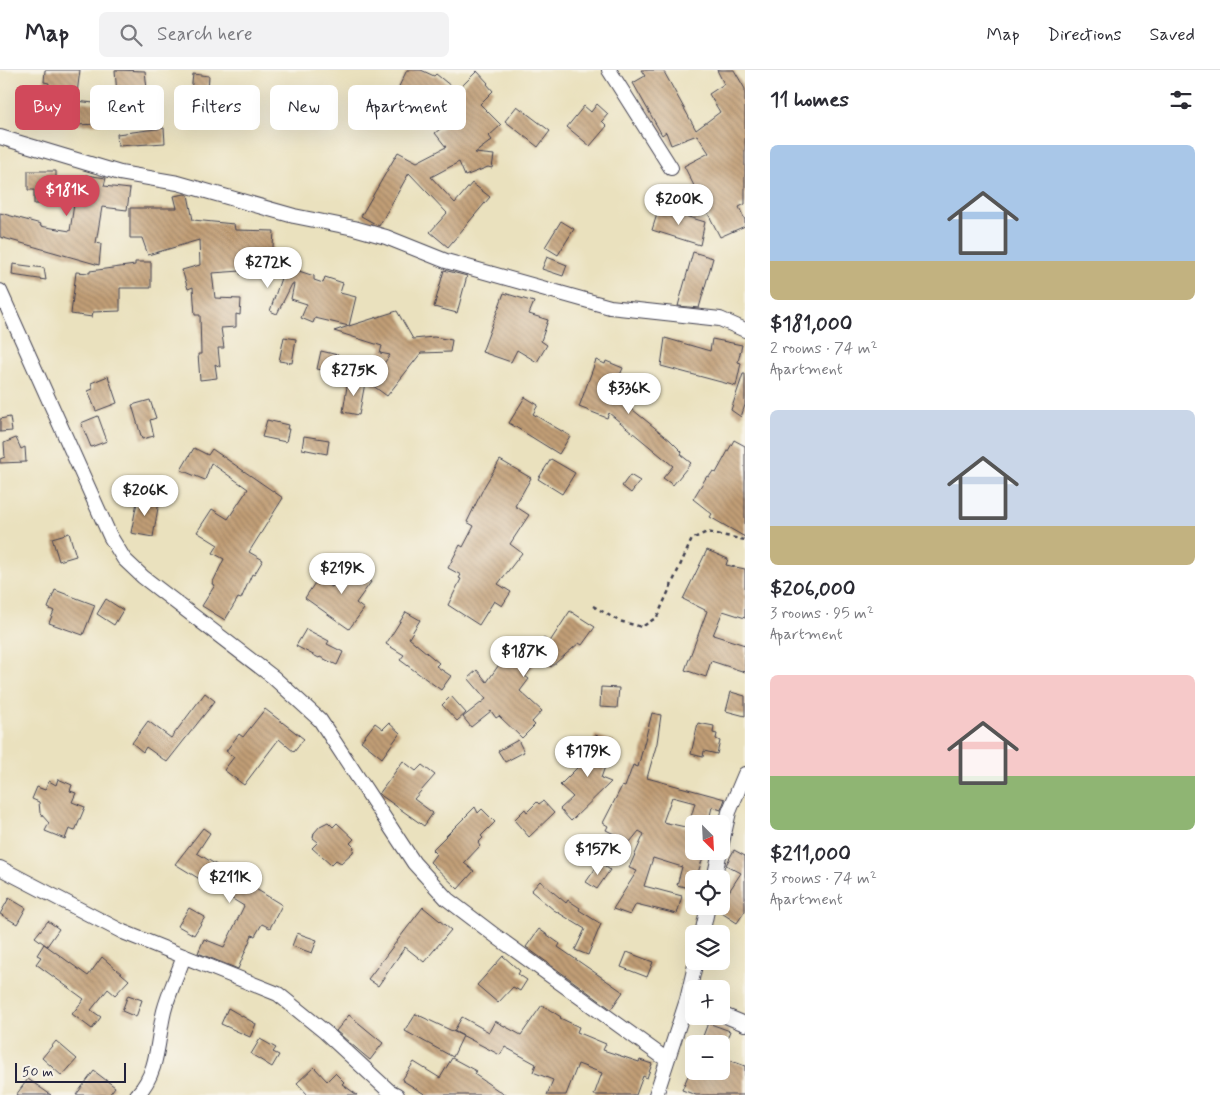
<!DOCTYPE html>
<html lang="en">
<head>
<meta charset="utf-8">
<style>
	body { margin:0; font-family:Mynerve,sans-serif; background:#f2f2f3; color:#2b2b33; height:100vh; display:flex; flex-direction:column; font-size:19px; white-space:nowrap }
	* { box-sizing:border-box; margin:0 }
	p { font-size:16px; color:#7c7c81 }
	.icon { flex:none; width:28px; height:28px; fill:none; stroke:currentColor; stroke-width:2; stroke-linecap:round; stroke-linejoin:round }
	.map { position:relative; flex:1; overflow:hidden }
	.panel { display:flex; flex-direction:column; background:#fff; width:475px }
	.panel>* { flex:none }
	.guide { position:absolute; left:15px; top:15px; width:475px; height:45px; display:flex; gap:10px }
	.needle { width:32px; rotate:156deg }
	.controls { position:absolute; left:685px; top:745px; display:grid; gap:10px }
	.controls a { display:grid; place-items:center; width:45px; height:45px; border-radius:8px; background:#fff; box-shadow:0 5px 20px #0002; font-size:25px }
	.scale { position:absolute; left:15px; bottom:12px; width:111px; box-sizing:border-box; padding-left:5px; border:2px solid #22223b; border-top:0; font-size:14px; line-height:18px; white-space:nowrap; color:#22223b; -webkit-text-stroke:4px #f7f3e8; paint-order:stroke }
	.price { position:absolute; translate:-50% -42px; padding:0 11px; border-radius:18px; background:#fff; color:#222; font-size:16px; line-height:32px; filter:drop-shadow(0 1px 2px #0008) }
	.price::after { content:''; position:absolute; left:50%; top:30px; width:15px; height:11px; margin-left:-8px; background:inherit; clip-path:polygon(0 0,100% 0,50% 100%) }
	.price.active { background:#d1495b; color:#fff }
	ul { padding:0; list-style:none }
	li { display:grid; align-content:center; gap:10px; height:265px; padding:0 25px }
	li span { display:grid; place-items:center; height:155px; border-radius:8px; color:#555 }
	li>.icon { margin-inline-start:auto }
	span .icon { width:90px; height:90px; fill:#fffc; stroke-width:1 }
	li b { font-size:21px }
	h2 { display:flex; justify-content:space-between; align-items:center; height:60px; padding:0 25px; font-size:21px }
	.chip { padding:0 18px; border-radius:8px; background:#fff; box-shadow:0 5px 20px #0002; font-size:18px; line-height:45px }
	.chip.active { background:#d1495b; color:#fff }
	header { display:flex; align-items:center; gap:30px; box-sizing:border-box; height:70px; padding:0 25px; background:#fff; border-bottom:1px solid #e1e1e2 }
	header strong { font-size:24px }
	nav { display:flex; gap:28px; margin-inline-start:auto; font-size:18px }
	.search { width:350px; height:45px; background:#f2f2f3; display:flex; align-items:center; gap:12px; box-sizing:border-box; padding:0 18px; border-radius:8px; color:#7c7c81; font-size:19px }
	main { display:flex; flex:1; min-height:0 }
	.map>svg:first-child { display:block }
	.building { fill:url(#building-back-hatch) }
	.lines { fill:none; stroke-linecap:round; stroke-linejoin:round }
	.street-casing { stroke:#403f4f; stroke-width:16 }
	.path { stroke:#403f4f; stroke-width:2.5; stroke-dasharray:4 4; stroke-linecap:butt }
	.street { stroke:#fff; stroke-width:14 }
</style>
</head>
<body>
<header>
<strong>Map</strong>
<div class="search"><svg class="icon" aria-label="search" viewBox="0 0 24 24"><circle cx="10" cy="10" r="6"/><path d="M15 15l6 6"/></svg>Search here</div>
<nav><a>Map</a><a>Directions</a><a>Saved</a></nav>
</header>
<main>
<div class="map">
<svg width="745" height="1025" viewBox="0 0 745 1025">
	<defs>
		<pattern id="building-back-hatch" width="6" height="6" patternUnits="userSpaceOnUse" patternTransform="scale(1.25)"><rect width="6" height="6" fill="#c19e76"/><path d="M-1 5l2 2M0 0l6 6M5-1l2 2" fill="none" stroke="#9c8062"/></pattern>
	</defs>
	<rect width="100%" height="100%" fill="#f7f3e8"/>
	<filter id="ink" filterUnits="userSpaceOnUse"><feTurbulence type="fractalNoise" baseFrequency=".02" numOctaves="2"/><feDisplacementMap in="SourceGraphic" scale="10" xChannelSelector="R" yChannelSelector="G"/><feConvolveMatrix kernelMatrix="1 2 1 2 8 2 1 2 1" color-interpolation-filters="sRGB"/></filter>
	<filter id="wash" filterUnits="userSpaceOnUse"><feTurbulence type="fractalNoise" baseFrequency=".0096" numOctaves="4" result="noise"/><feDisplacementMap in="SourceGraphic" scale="20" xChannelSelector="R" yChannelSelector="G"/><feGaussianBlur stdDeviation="1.12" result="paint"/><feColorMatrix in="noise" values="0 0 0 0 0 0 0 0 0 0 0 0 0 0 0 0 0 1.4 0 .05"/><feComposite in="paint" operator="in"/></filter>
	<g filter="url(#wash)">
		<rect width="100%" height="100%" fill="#eae1be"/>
		<g id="blocks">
			<path class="building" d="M 45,0 L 80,0 L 76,31 L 103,34 L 101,54 L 75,55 L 75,36 L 46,32 L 49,13 L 44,12 Z
				M 115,0 L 145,1 L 147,19 L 145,19 L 145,27 L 141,27 L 142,34 L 118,36 Z
				M 407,0 L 421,0 L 434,6 L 436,4 L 457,21 L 477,1 L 488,13 L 487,14 L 493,21 L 480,34 L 501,55 L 489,66 L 492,70 L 475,83 L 494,85 L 492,98 L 488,97 L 465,106 L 459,92 L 431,107 L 455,133 L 472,113 L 490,127 L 448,177 L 430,162 L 447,143 L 409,103 L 379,156 L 361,146 L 398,82 L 417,92 L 446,77 L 435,63 L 453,49 L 418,30 L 408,51 L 387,41 Z
				M 641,0 L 663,0 L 696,60 L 720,42 L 709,24 L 724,14 L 717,0 L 734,0 L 745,19 L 745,134 L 739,137 L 745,150 L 745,156 L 720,167 L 684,96 L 709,83 L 697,65 L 671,75 L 666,62 L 662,65 L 633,13 L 645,6 Z
				M 193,4 L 209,6 L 208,20 L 191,22 Z
				M 215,21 L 225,24 L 218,42 L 223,42 L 222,54 L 187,51 L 189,33 Z
				M 597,34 L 608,44 L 602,51 L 607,56 L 590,76 L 567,57 L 584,36 L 591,42 Z
				M 517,36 L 550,61 L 538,77 L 505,51 Z
				M 164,58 L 165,73 L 118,76 L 117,64 Z
				M 28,101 L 56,101 L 56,122 L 83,125 L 86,105 L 106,108 L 104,116 L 130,119 L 127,140 L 102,137 L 96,173 L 101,174 L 99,195 L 0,167 L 0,143 L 41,154 L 40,156 L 70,161 L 74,134 L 34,134 L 34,120 L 28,120 Z
				M 185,124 L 188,125 L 193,150 L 234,154 L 235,160 L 274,161 L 272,192 L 314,206 L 314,210 L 323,213 L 325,207 L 343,213 L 340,223 L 356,227 L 349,256 L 397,241 L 413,269 L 434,267 L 452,270 L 450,282 L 421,283 L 387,326 L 372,315 L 375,306 L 390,285 L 380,283 L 382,276 L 334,261 L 349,256 L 315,248 L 313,253 L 301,248 L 307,234 L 291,229 L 294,214 L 292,214 L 277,244 L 270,241 L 281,208 L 240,204 L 241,201 L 212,203 L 215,228 L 241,229 L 240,245 L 236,244 L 236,257 L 221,258 L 224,278 L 218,278 L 220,297 L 215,294 L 217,308 L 200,310 L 198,284 L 201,284 L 200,245 L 195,245 L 193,217 L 188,219 L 182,200 L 200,195 L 199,170 L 148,185 L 142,168 L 130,168 L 130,138 L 177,138 L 174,126 Z
				M 659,138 L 705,152 L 700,175 L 652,160 Z
				M 561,151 L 574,159 L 558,185 L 545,177 Z
				M 693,182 L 713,188 L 699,238 L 678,236 Z
				M 547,187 L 567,195 L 563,206 L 542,199 Z
				M 135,192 L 151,192 L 151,218 L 120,218 L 120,241 L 93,242 L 92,247 L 71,244 L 76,202 L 90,203 L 90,201 L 135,195 Z
				M 13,194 L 44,198 L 46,210 L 12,205 Z
				M 444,200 L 467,206 L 457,243 L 434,237 Z
				M 504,223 L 534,232 L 529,244 L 548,250 L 541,271 L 547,275 L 537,292 L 517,280 L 511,292 L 482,282 Z
				M 284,267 L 296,269 L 292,293 L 279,291 Z
				M 665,268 L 710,281 L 712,269 L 742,275 L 738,292 L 741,293 L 736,316 L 661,296 Z
				M 321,281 L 338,285 L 355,294 L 349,305 L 317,299 Z
				M 596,290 L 605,294 L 606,291 L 623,298 L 620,305 L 626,307 L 617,327 L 670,370 L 682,382 L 681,385 L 691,393 L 673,415 L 663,408 L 673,396 L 609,343 L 607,348 L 579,337 Z
				M 743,304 L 745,304 L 745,335 L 741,347 L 731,340 Z
				M 108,306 L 117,333 L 96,341 L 88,321 L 93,319 L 91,313 Z
				M 348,310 L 365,313 L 359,345 L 343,342 Z
				M 525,327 L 538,335 L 533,344 L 570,366 L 559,384 L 509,353 Z
				M 150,330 L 156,348 L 150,350 L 154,366 L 142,369 L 132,335 Z
				M 98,346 L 107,371 L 91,377 L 81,353 Z
				M 10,347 L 12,361 L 0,362 L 0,349 Z
				M 267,350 L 288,355 L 287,359 L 289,359 L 286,372 L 262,367 Z
				M 304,366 L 329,370 L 327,384 L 302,379 Z
				M 16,368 L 21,379 L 25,377 L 26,392 L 0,393 L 0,389 L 5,387 L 4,373 Z
				M 734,370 L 745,376 L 745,467 L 710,447 L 712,444 L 693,429 L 707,406 L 709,407 L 713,401 L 716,403 Z
				M 194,378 L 208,385 L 212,379 L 283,428 L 249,482 L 263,490 L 254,505 L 252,504 L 241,529 L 238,528 L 225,550 L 202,536 L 215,515 L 212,514 L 224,489 L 213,483 L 218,475 L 197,462 L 212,439 L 228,449 L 248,419 L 211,393 L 205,410 L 181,400 Z
				M 551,389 L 575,403 L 562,424 L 538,409 Z
				M 500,390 L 531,408 L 515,436 L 529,445 L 510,474 L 522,483 L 498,514 L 511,522 L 502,536 L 494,531 L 479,555 L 448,535 L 461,509 L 459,508 L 461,505 L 448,498 L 460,475 L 463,477 L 474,456 L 467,452 L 484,417 Z
				M 630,405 L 640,411 L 631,423 L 622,416 Z
				M 138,427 L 159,432 L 153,467 L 131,463 Z
				M 69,463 L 76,486 L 59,491 L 52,468 Z
				M 707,480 L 728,489 L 726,495 L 745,499 L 745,548 L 723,541 L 713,565 L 745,575 L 745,602 L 711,591 L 706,607 L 685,600 L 707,541 L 683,529 Z
				M 351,489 L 369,502 L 365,508 L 371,512 L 356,533 L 364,539 L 349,559 L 305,528 L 318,508 L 332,517 Z
				M 55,520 L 95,535 L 83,565 L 49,553 L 54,541 L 48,538 Z
				M 106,529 L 123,540 L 114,555 L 97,544 Z
				M 570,541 L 595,557 L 582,575 L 579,573 L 551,597 L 540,587 L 525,606 L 529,609 L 520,621 L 542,641 L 532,652 L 535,655 L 522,668 L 499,646 L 496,648 L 491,641 L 471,657 L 463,647 L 486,629 L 468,608 L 477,600 L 487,612 L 507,583 L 510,586 L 513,583 L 523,591 L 544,568 L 549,573 Z
				M 406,542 L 420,550 L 409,568 L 439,593 L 436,596 L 451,606 L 441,620 L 400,590 L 404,585 L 386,574 Z
				M 306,559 L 329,571 L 327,574 L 343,582 L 337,595 L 320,587 L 319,588 L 296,576 Z
				M 601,617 L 619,618 L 617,638 L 600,637 Z
				M 731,622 L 745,626 L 745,646 L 726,641 Z
				M 205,623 L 215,631 L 167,692 L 146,677 L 143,682 L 132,673 L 148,651 L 171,668 Z
				M 451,626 L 466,643 L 457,651 L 442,635 Z
				M 265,639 L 304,669 L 294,682 L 279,669 L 244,715 L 224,700 L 234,687 L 226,681 L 239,664 L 243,667 Z
				M 652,643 L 661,645 L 657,673 L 647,708 L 725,729 L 721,740 L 712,737 L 708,754 L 689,754 L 695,733 L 672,727 L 663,752 L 694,759 L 694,781 L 705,781 L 696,809 L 694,809 L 693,819 L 677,815 L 682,797 L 653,788 L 644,816 L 682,826 L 677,844 L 636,834 L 630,845 L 613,839 L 637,801 L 629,798 L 644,764 L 639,761 L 630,772 L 606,760 L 608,756 L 603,753 L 622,716 L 625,717 L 633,695 L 638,697 Z
				M 375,653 L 383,659 L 389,653 L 400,663 L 382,688 L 361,671 Z
				M 698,653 L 714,656 L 713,663 L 717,664 L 716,669 L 720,671 L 717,684 L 704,681 L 703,687 L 691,684 Z
				M 595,665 L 614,671 L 601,708 L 611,712 L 571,751 L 560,739 L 573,727 L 560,715 L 583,692 L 590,671 L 593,672 Z
				M 518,670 L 524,682 L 505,692 L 498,681 Z
				M 403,691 L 416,701 L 422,695 L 435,705 L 414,729 L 433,743 L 424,756 L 379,724 Z
				M 58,709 L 72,715 L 70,721 L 76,723 L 72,732 L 85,737 L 75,761 L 69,759 L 65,769 L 45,761 L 49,753 L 40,743 L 39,732 L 32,729 L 37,717 L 45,720 L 49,711 L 56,715 Z
				M 543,731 L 554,743 L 529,767 L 514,750 L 525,739 L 527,742 L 537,732 L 539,734 Z
				M 475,737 L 478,743 L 482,739 L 495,752 L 481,766 L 483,768 L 478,773 L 480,776 L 464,793 L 474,801 L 458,819 L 430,792 L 436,784 L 432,780 Z
				M 328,752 L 333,757 L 337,753 L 354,769 L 350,773 L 354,777 L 353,782 L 341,793 L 336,790 L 331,795 L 312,778 L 318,772 L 313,768 L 314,763 L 320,756 Z
				M 203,758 L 210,763 L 197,783 L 282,835 L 270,858 L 262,854 L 255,866 L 252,865 L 238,899 L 198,883 L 204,869 L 224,877 L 244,836 L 175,794 Z
				M 734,780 L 745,786 L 745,841 L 737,853 L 717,840 L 741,803 L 726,795 Z
				M 600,792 L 610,800 L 597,819 L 586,812 Z
				M 540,811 L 566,833 L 568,830 L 580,838 L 579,840 L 601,854 L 588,885 L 575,880 L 585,859 L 554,840 L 531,821 Z
				M 9,828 L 26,838 L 17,854 L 0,844 Z
				M 423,837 L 451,860 L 424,892 L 405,877 L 378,916 L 368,909 Z
				M 189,838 L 205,847 L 194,865 L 178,856 Z
				M 48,851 L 59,859 L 47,876 L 35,867 Z
				M 539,859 L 560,874 L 558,877 L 623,922 L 611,939 L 526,877 Z
				M 297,863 L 317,870 L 312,883 L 292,876 Z
				M 44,874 L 88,906 L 102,887 L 129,910 L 115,925 L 108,919 L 91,940 L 101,947 L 92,959 L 72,944 L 84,929 L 36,894 L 41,887 L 37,885 Z
				M 627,882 L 653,892 L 647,907 L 621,897 Z
				M 503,886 L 520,901 L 518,904 L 527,910 L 520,921 L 513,917 L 498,933 L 477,915 Z
				M 128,925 L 142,930 L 136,947 L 122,941 Z
				M 542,935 L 561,947 L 560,948 L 579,957 L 577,962 L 606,974 L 603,980 L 639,992 L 640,990 L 652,994 L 647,1008 L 643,1006 L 636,1025 L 594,1025 L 602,1003 L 578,994 L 566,1025 L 547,1025 L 553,1010 L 533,1002 L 536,994 L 505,977 L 500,985 L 454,961 L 462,947 L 489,962 L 495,951 L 521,965 Z
				M 228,938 L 256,954 L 250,967 L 221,954 Z
				M 416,944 L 463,966 L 453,987 L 405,961 Z
				M 349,945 L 383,973 L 370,990 L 336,961 Z
				M 708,953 L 730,961 L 725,974 L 700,974 Z
				M 260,969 L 276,978 L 273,982 L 279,985 L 272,997 L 251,984 Z
				M 56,971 L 77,989 L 62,1006 L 42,988 Z
				M 721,987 L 745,996 L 745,1025 L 696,1025 L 682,1020 L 690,1001 L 721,1001 Z
				M 452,988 L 476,1001 L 474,1004 L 505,1025 L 426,1025 L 402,1010 L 414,992 L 440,1008 Z
				M 314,997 L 327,1011 L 335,1003 L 344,1012 L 342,1014 L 357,1025 L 308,1025 L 297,1013 Z
				M 94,1001 L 115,1017 L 109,1025 L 76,1025 Z
				M 28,1009 L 51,1025 L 16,1025 Z"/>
		</g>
	</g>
	<g filter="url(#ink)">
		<use href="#blocks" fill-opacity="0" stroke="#403f4f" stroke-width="1"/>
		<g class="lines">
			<defs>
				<path id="street" d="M 609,0 L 671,98
					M 0,67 L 120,103 L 178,113 L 294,146 L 354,158 L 386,167 L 446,191 L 610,237 L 720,249 L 745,260
					M 0,221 L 110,466 L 124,489 L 143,507 L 273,607 L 320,650 L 414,793 L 447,829 L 497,867 L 667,990
					M 721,777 L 729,742 L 745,704
					M 0,798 L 123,862 L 278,924 L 325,962 L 389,1021 L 397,1025
					M 714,809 L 720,781
					M 702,864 L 708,836
					M 721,944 L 745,954
					M 137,1025 C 159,1002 157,970 164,941 C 169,922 178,904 184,886
					M 656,1025 L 687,930 L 696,891"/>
			</defs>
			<use href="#street" class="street-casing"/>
			<path class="path" d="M 593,536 L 619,551 L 642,557 L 657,547 L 692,469 L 707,462 L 745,470"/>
			<use href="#street" class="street"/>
		</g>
	</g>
</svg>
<div class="controls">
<a><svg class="needle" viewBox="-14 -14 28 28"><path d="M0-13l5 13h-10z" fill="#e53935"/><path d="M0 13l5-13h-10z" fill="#7c7c81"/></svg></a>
<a><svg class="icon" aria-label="locate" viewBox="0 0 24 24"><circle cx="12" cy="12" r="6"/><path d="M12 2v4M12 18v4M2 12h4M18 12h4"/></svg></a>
<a><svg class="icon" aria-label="layers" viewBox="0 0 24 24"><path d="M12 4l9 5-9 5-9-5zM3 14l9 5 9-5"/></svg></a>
<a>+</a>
<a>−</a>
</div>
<div class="scale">50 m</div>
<b class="price active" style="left:67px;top:147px">$181K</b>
<b class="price" style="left:679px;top:156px">$200K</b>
<b class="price" style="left:268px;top:219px">$272K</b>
<b class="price" style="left:354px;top:327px">$275K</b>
<b class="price" style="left:629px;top:345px">$336K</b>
<b class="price" style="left:145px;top:447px">$206K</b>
<b class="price" style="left:342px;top:525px">$219K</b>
<b class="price" style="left:524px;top:608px">$187K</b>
<b class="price" style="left:588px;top:708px">$179K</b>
<b class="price" style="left:598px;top:806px">$157K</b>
<b class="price" style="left:230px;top:834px">$211K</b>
<div class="guide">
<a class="chip active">Buy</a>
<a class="chip">Rent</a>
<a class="chip">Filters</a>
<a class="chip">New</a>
<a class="chip">Apartment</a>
</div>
</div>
<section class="panel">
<h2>11 homes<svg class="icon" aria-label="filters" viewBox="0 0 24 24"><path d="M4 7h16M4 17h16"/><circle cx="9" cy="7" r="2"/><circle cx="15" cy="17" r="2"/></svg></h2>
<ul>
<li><span style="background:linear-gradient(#a9c7e8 75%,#c2b280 0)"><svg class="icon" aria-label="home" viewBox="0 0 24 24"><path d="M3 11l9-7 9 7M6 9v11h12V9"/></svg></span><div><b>$181,000</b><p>2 rooms · 74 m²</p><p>Apartment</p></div></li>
<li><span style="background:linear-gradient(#c9d6e8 75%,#c2b280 0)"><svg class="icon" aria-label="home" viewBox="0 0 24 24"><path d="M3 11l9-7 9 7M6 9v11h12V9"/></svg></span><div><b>$206,000</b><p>3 rooms · 95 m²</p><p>Apartment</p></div></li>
<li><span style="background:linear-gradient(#f6c9c9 65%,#8fb573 0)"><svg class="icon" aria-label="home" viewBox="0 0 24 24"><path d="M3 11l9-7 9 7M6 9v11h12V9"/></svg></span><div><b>$211,000</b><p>3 rooms · 74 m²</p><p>Apartment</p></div></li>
</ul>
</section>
</main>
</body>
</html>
